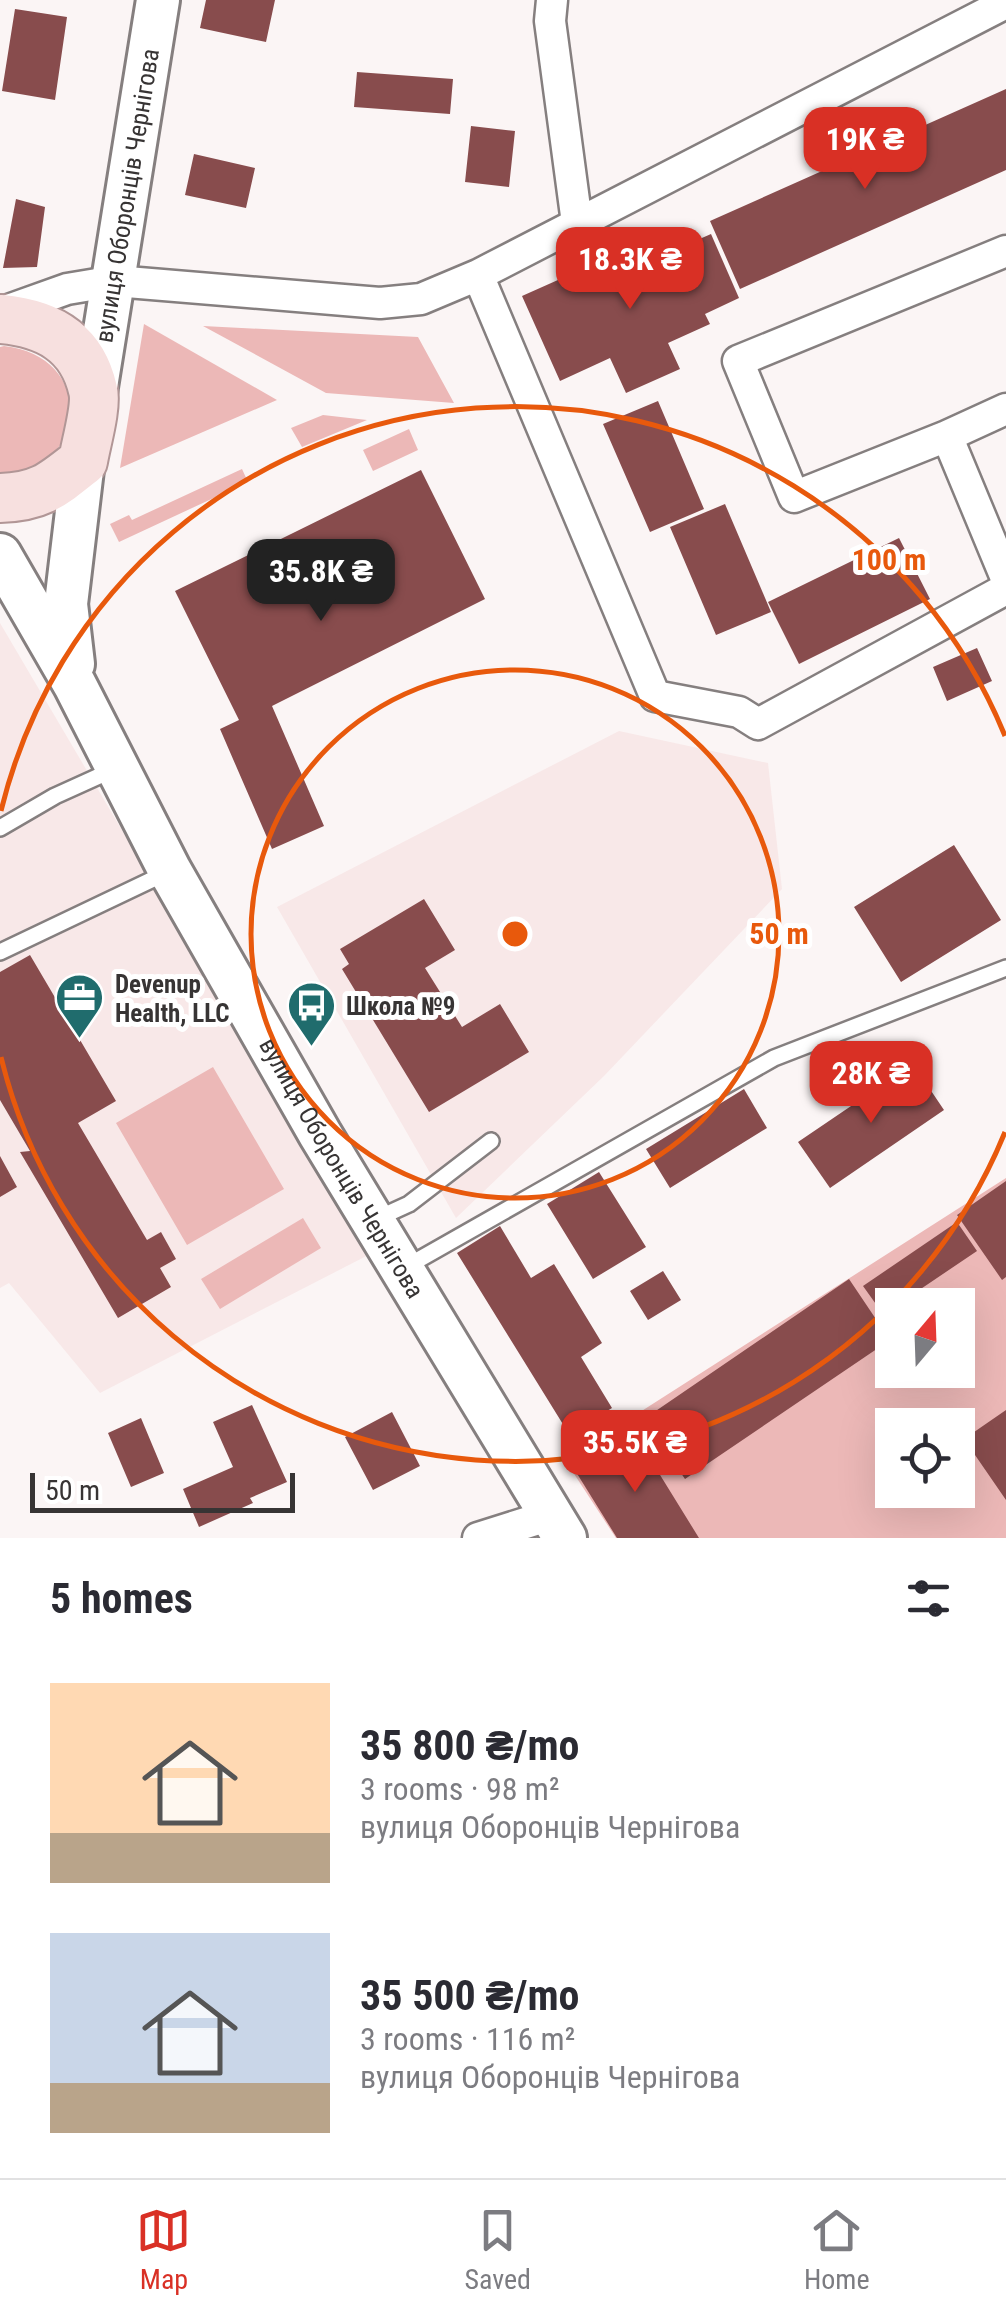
<!DOCTYPE html>
<html lang="en">
<head>
<meta charset="utf-8">
<style>
	body { margin:0; font-family:"Roboto Condensed",sans-serif; background:#f2f2f3; color:#2b2b33; height:100vh; display:flex; flex-direction:column; font-size:38px; white-space:nowrap }
	* { box-sizing:border-box; margin:0 }
	p { font-size:32px; color:#7c7c81 }
	.icon { flex:none; width:55px; height:55px; fill:none; stroke:currentColor; stroke-width:2; stroke-linecap:round; stroke-linejoin:round }
	.map { position:relative; height:1538px; overflow:hidden }
	.sheet { display:flex; flex-direction:column; background:#fff; flex:1 }
	.sheet>* { flex:none }
	.needle { width:65px; rotate:19deg }
	.buttons { position:absolute; left:875px; top:1288px; display:grid; gap:20px }
	.buttons a { display:grid; place-items:center; width:100px; height:100px; border-radius:0px; background:#fff; box-shadow:0 10px 40px #0002; font-size:50px }
	.scale { position:absolute; left:30px; bottom:25px; width:265px; box-sizing:border-box; padding-left:10px; border:5px solid #373434; border-top:0; font-size:28px; line-height:35px; white-space:nowrap; color:#373434; -webkit-text-stroke:8px #fff; paint-order:stroke }
	.price { position:absolute; translate:-50% -85px; padding:0 22px; border-radius:20px; background:#d93025; color:#fff; font-size:32px; line-height:65px; filter:drop-shadow(0 2px 5px #0008) }
	.price::after { content:''; position:absolute; left:50%; top:60px; width:30px; height:22px; margin-left:-15px; background:inherit; clip-path:polygon(0 0,100% 0,50% 100%) }
	.price.active { background:#222; color:#fff }
	ul { padding:0; list-style:none }
	li { display:flex; align-items:center; gap:30px; height:250px; padding:0 50px }
	li span { display:grid; place-items:center; flex:none; width:280px; height:200px; border-radius:0px; color:#555 }
	li>.icon { margin-inline-start:auto }
	span .icon { width:120px; height:120px; fill:#fffc; stroke-width:1 }
	li b { font-size:42px }
	h2 { display:flex; justify-content:space-between; align-items:center; height:120px; padding:0 50px; font-size:42px }
	.dock { display:flex; justify-content:space-around; align-items:center; height:140px; border-top:2px solid #e1e1e2; background:#fff; font-size:28px; color:#7c7c81 }
	.dock a { display:grid; justify-items:center; gap:5px }
	.dock .active { color:#d93025 }
	.map>svg:first-child { display:block }
	.built { fill:#f8e8e8 }
	.green { fill:#ecb8b7; fill-rule:evenodd }
	.building { fill:#884c4d }
	.lines { fill:none; stroke-linecap:round; stroke-linejoin:round }
	.lane-casing { stroke:#857f7f; stroke-width:20 }
	.street-casing { stroke:#857f7f; stroke-width:35 }
	.secondary-casing { stroke:#857f7f; stroke-width:48 }
	.primary-casing { stroke:#b19696; stroke-width:52 }
	.lane { stroke:#fff; stroke-width:15 }
	.street { stroke:#fff; stroke-width:30 }
	.secondary { stroke:#fff; stroke-width:42 }
	.primary { stroke:#f7e0df; stroke-width:48 }
	.ring { fill:none; stroke:#e8590c; stroke-width:5 }
	.labels { text-anchor:middle; dominant-baseline:central; stroke-width:10; stroke-linejoin:round; paint-order:stroke }
	.street-label { font-size:25px; fill:#373434; stroke:#fff }
	.poi-label { font-size:25px; font-weight:bold; fill:#373434; stroke:#fff; text-anchor:start }
	.centre { fill:#e8590c; stroke:#fff; stroke-width:5 }
	.ring-label { font-size:30px; text-anchor:middle; font-weight:bold; fill:#e8590c; stroke:#fff; stroke-width:10; stroke-linejoin:round; paint-order:stroke }
</style>
</head>
<body>
<div class="map">
<svg width="1006" height="1538" viewBox="0 0 1006 1538">
	<rect width="100%" height="100%" fill="#fbf5f5"/>
	<path class="built" d="M 0,623 L 166,905 L 380,1249 L 100,1393 L 9,1283 L 0,1288 Z
		M 619,731 L 768,763 L 782,889 L 604,1076 L 456,1218 L 277,907 Z"/>
	<path class="green" d="M 144,324 L 277,400 L 120,468 Z
		M 203,326 L 418,337 L 454,403 L 326,393 Z
		M 4,346 C 96,356 92,472 0,473 L 0,347 Z
		M 323,415 L 367,420 L 302,447 L 291,428 Z
		M 409,429 L 418,450 L 373,471 L 363,450 Z
		M 242,469 L 248,482 L 119,542 L 110,524 L 129,515 L 132,520 Z
		M 213,1067 L 284,1189 L 187,1245 L 116,1123 Z
		M 1006,1178 L 1006,1538 L 616,1538 L 565,1460 ZM 892,1305 L 958,1305 L 958,1370 L 892,1370 ZM 892,1425 L 958,1425 L 958,1490 L 892,1490 Z
		M 303,1218 L 321,1248 L 220,1309 L 201,1279 Z"/>
	<path class="building" d="M 206,0 L 275,0 L 266,42 L 200,28 Z
		M 15,9 L 67,17 L 55,100 L 2,91 Z
		M 357,72 L 453,79 L 450,114 L 354,107 Z
		M 1006,89 L 1006,170 L 740,289 L 710,221 Z
		M 471,126 L 515,131 L 509,187 L 465,182 Z
		M 194,154 L 255,168 L 246,208 L 185,195 Z
		M 16,199 L 45,207 L 37,267 L 3,268 Z
		M 711,234 L 739,298 L 705,314 L 710,324 L 668,343 L 680,369 L 626,393 L 610,358 L 560,381 L 522,296 L 623,251 L 631,269 Z
		M 658,401 L 704,509 L 650,532 L 603,424 Z
		M 421,470 L 485,599 L 272,706 L 324,826 L 272,849 L 220,729 L 239,720 L 175,591 Z
		M 725,504 L 771,612 L 716,635 L 670,527 Z
		M 899,538 L 930,599 L 799,664 L 768,602 Z
		M 977,648 L 992,681 L 947,701 L 933,667 Z
		M 954,845 L 1001,920 L 901,982 L 854,907 Z
		M 424,899 L 455,950 L 425,968 L 462,1027 L 500,1004 L 529,1052 L 429,1112 L 342,969 L 349,964 L 340,949 Z
		M 30,955 L 116,1101 L 78,1123 L 147,1240 L 161,1232 L 176,1259 L 160,1268 L 171,1287 L 118,1318 L 20,1152 L 30,1151 L 0,1100 L 0,972 Z
		M 913,1064 L 944,1110 L 830,1188 L 798,1142 Z
		M 744,1089 L 767,1128 L 670,1188 L 646,1149 Z
		M 0,1156 L 17,1187 L 0,1197 Z
		M 599,1172 L 646,1247 L 593,1279 L 547,1204 Z
		M 1006,1181 L 1006,1277 L 1002,1280 L 957,1215 Z
		M 957,1222 L 977,1251 L 897,1305 L 892,1305 L 883,1314 L 863,1286 Z
		M 500,1226 L 531,1278 L 554,1264 L 602,1343 L 581,1357 L 612,1408 L 569,1434 L 457,1253 Z
		M 663,1271 L 681,1300 L 648,1320 L 630,1291 Z
		M 849,1279 L 890,1340 L 685,1479 L 644,1419 Z
		M 252,1405 L 287,1482 L 250,1498 L 253,1503 L 199,1527 L 183,1489 L 233,1467 L 213,1422 Z
		M 1006,1410 L 1006,1500 L 964,1439 Z
		M 392,1412 L 420,1466 L 373,1490 L 345,1437 Z
		M 141,1418 L 164,1473 L 131,1487 L 108,1433 Z
		M 636,1436 L 699,1538 L 617,1538 L 576,1472 Z"/>
	<g class="lines">
		<defs>
			<path id="lane" d="M 0,828 L 55,796 L 117,768
				M 0,952 L 168,872
				M 374,1220 L 409,1204 L 491,1141
				M 404,1268 L 774,1058 L 1006,968"/>
			<path id="street" d="M 552,0 L 550,21 L 577,223
				M 478,275 L 655,696 L 739,712 L 758,724 L 1006,589
				M 0,313 L 67,289 L 115,281 L 380,303 L 421,299 L 478,275 L 1006,3
				M 1006,409 L 947,436 L 1006,578
				M 947,436 L 794,497 L 738,361 L 1006,251
				M 478,1538 L 551,1515"/>
			<g id="secondary">
				<path id="s1" d="M 95,393 L 158,0"/>
				<path id="s2" d="M 0,555 L 75,685 L 170,871 L 320,1134 L 565,1538"/>
				<path d="M 73,664 L 66,604 L 83,461"/>
			</g>
			<path id="primary" d="M 0,319 C 46,323 82,341 93,390 C 97,406 86,443 83,461 C 53,485 40,497 0,498"/>
		</defs>
		<use href="#lane" class="lane-casing"/>
		<use href="#street" class="street-casing"/>
		<use href="#secondary" class="secondary-casing"/>
		<use href="#primary" class="primary-casing"/>
		<use href="#lane" class="lane"/>
		<use href="#street" class="street"/>
		<use href="#secondary" class="secondary"/>
		<use href="#primary" class="primary"/>
	</g>
	<g class="ring">
		<circle cx="515" cy="934" r="264"/>
		<path d="M1005 1132A529 529 0 0 1 1 1057M1 811A529 529 0 0 1 1005 736"/>
	</g>
	<defs>
		<symbol id="office-pin" viewBox="-11 -11 22 30"><path d="M0 17L-7.5 6A9.5 9.5 0 1 1 7.5 6Z" fill="#206c6d" stroke="#fff"/><path d="M-6-3h4V-5.5h4V-3h4V5H-6ZM-1-4.5V-3h2v-1.5ZM-6 0V1H6V0Z" fill="#fff"/></symbol>
		<symbol id="bus-pin" viewBox="-11 -11 22 30"><path d="M0 17L-7.5 6A9.5 9.5 0 1 1 7.5 6Z" fill="#206c6d" stroke="#fff"/><path d="M-5-6H5V4H4V6H2V4H-2V6H-4V4H-5ZM-3.5-4V0h7V-4ZM-3.5 1.2v1.5H-2V1.2ZM2 1.2v1.5H3.5V1.2Z" fill="#fff"/></symbol>
	</defs>
	<g fill-rule="evenodd">
		<use href="#office-pin" x="52" y="970" width="55" height="75"/>
		<use href="#bus-pin" x="284" y="978" width="55" height="75"/>
	</g>
	<g class="labels">
		<g class="street-label">
			<text stroke="none"><textPath href="#s1" startOffset="200">вулиця Оборонців Чернігова</textPath></text>
			<text stroke="none"><textPath href="#s2" startOffset="702">вулиця Оборонців Чернігова</textPath></text>
		</g>
		<g class="poi-label">
			<text x="115" y="984">Devenup<tspan x="115" dy="29">Health, LLC</tspan></text>
			<text x="346" y="1006">Школа №9</text>
		</g>
	</g>
	<circle cx="515" cy="934" r="15" class="centre"/>
	<g class="ring-label">
		<text x="889" y="570">100 m</text>
		<text x="779" y="944">50 m</text>
	</g>
</svg>
<div class="buttons">
<a><svg class="needle" viewBox="-14 -14 28 28"><path d="M0-13l5 13h-10z" fill="#e53935"/><path d="M0 13l5-13h-10z" fill="#7c7c81"/></svg></a>
<a><svg class="icon" aria-label="locate" viewBox="0 0 24 24"><circle cx="12" cy="12" r="6"/><path d="M12 2v4M12 18v4M2 12h4M18 12h4"/></svg></a>
</div>
<div class="scale">50 m</div>
<b class="price" style="left:865px;top:192px">19K ₴</b>
<b class="price" style="left:630px;top:312px">18.3K ₴</b>
<b class="price active" style="left:321px;top:624px">35.8K ₴</b>
<b class="price" style="left:871px;top:1126px">28K ₴</b>
<b class="price" style="left:635px;top:1495px">35.5K ₴</b>
</div>
<section class="sheet">
<h2>5 homes<svg class="icon" aria-label="filters" viewBox="0 0 24 24"><path d="M4 7h16M4 17h16"/><circle cx="9" cy="7" r="2"/><circle cx="15" cy="17" r="2"/></svg></h2>
<ul>
<li><span style="background:linear-gradient(#ffd9b3 75%,#b9a48a 0)"><svg class="icon" aria-label="home" viewBox="0 0 24 24"><path d="M3 11l9-7 9 7M6 9v11h12V9"/></svg></span><div><b>35 800 ₴/mo</b><p>3 rooms · 98 m²</p><p>вулиця Оборонців Чернігова</p></div></li>
<li><span style="background:linear-gradient(#c9d6e8 75%,#b9a48a 0)"><svg class="icon" aria-label="home" viewBox="0 0 24 24"><path d="M3 11l9-7 9 7M6 9v11h12V9"/></svg></span><div><b>35 500 ₴/mo</b><p>3 rooms · 116 m²</p><p>вулиця Оборонців Чернігова</p></div></li>
</ul>
</section>
<nav class="dock">
<a class="active"><svg class="icon" aria-label="map" viewBox="0 0 24 24"><path d="M3 6l6-2 6 2 6-2v14l-6 2-6-2-6 2zM9 4v14M15 6v14"/></svg>Map</a>
<a><svg class="icon" aria-label="saved" viewBox="0 0 24 24"><path d="M7 4h10v16l-5-4-5 4z"/></svg>Saved</a>
<a><svg class="icon" aria-label="home" viewBox="0 0 24 24"><path d="M3 11l9-7 9 7M6 9v11h12V9"/></svg>Home</a>
</nav>
</body>
</html>
